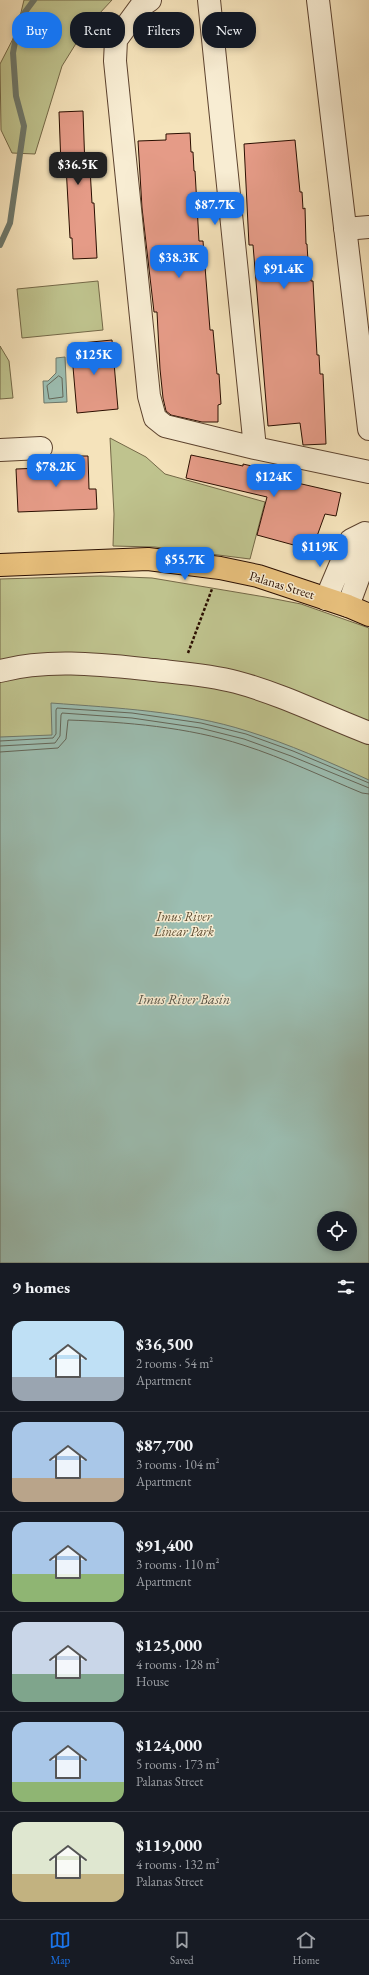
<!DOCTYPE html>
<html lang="en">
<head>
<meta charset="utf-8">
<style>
	body { margin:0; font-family:"EB Garamond",serif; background:#242831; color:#f1f3f6; height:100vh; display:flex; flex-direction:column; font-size:15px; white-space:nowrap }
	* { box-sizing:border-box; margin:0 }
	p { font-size:13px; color:#9ea1a6 }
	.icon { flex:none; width:22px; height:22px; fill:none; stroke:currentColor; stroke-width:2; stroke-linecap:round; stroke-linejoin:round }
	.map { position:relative; height:1263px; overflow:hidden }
	.sheet { display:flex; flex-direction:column; background:#171b24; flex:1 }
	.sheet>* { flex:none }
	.hud { position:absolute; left:12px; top:12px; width:345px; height:36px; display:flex; gap:8px }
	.controls { position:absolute; left:317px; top:1211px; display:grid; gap:8px }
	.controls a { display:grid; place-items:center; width:40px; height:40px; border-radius:50%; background:#171b24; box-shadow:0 2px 6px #0003; font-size:20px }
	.price { position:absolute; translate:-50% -34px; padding:0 9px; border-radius:8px; background:#1a73e8; color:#fff; font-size:13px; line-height:26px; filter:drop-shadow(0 1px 2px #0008) }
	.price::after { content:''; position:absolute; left:50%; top:24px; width:12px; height:9px; margin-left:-6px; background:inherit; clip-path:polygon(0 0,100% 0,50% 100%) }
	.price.on { background:#222; color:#fff }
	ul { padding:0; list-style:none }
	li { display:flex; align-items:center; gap:12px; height:100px; padding:0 12px }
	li+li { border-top:1px solid #363941 }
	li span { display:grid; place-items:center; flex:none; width:112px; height:80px; border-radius:12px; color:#555 }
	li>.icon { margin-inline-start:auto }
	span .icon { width:48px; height:48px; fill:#fffc; stroke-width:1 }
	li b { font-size:17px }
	h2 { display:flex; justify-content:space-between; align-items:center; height:48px; padding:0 12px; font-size:17px }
	.pill { padding:0 14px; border-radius:16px; background:#171b24; box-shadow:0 2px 6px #0003; font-size:14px; line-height:36px }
	.pill.on { background:#1a73e8; color:#fff }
	.dock { display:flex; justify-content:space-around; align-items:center; height:56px; border-top:1px solid #363941; background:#171b24; font-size:11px; color:#9ea1a6 }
	.dock a { display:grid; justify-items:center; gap:2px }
	.dock .on { color:#1a73e8 }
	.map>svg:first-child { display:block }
	.green { fill:#bfc38e; stroke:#746847; fill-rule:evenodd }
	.water { fill:#9cbeb2; stroke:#6e786b; fill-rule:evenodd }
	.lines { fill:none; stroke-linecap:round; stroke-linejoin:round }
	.shore { stroke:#636659; stroke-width:1 }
	.stream { stroke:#6e786b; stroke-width:6 }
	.building { fill:#e59b87; stroke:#2a0e00 }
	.minor-casing { stroke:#5d432f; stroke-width:24 }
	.major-casing { stroke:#2a0e00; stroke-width:24 }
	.path { stroke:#2a0e00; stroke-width:2.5; stroke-dasharray:3 2; stroke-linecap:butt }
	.minor { stroke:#f8edd3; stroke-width:22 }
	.major { stroke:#eac27e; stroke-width:22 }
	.labels { text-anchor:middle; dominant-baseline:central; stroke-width:3; stroke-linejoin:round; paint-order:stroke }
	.street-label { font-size:13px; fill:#2a0e00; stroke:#f8edd3 }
	.park-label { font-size:13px; font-style:italic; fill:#5e4d32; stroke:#f8edd3 }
	.water-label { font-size:14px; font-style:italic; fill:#585447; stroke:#f8edd3 }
</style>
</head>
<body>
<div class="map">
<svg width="369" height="1263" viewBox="0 0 369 1263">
	<rect width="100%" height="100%" fill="#f5e3bb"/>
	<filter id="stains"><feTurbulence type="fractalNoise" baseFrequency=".005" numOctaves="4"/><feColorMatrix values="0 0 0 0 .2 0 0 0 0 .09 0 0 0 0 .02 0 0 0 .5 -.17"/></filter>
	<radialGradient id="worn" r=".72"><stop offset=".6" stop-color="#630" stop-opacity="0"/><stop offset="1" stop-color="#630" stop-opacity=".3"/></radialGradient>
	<path class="green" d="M 24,0 L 112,0 L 85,29 L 62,66 L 35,154 L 12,153 L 1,130 L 0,64 L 16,33 Z
		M 98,281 L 103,330 L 22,338 L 17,289 Z
		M 0,346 L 9,361 L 13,398 L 0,399 Z
		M 110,438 L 146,457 L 165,474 L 265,502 L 250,559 L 155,547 L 113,546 L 114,514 Z
		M 101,576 L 152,578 L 265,597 L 301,604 L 369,628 L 369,1263 L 0,1263 L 0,579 ZM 324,1218 L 350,1218 L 350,1244 L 324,1244 Z"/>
	<path class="water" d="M 65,357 L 67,402 L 44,403 L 43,381 L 48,381 L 56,373 L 56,358 Z
		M 51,703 C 117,708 184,711 247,731 C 289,744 329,762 369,780 L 369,1263 L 0,1263 L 0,737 L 52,735 ZM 324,1218 L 350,1218 L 350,1244 L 324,1244 Z"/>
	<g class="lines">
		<path class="shore" d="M 59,376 L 62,378 L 63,397 L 49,399 L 47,386 Z
			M 0,741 L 53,738 L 56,734 L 56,710 L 57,708 L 132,713 L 201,723 L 246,734 L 293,751 L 369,783
			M 0,746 L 55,743 L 60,736 L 61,715 L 62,713 L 132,718 L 200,728 L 244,739 L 291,756 L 369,788
			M 0,752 L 58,748 L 66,739 L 68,720 C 126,722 188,727 243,745 C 284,758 323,777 362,793 L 369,794"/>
		<path class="stream" d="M 0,245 L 10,223 L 24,126 L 16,96 L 13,53 L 19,20 L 34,0"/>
	</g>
	<path class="building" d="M 83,111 L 85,168 L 90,168 L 92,203 L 94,203 L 97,258 L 73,259 L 72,238 L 70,238 L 66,166 L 61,166 L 59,112 Z
		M 190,133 L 191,152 L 193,152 L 194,171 L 195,171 L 199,241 L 203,241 L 210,330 L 213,330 L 217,374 L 219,374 L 221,404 L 218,405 L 218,422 L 202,422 L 171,415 L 166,411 L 163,398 L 160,369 L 157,312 L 154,312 L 142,208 L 138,141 L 166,140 L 166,134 Z
		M 295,140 L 300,192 L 302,192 L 303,209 L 305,208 L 306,244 L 307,244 L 308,261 L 310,261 L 311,281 L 313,281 L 317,355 L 319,355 L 320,374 L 323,374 L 326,444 L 303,445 L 300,423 L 268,426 L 253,245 L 249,245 L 244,144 Z
		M 112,340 L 118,409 L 77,413 L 71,344 Z
		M 191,455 L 243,466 L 243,464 L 278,472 L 279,466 L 295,469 L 293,482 L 341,493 L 336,516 L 325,514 L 312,550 L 257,535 L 267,497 L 186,478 Z
		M 66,456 L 88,456 L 89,489 L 96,489 L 97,509 L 18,512 L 16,469 L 66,467 Z"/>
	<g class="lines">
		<defs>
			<path id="minor" d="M 150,0 L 141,6 L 116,40 L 115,61 L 149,396 L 155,418 L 165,426 L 255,448 L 369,472
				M 209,0 L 255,448
				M 318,0 L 369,429
				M 345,229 L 369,227
				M 0,450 L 41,448
				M 326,599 L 351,540 L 365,533
				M 348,606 L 369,549
				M 0,671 C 50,658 104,665 154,670 C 181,673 210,675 236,682 C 281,694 325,716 369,733"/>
			<path id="major" d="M 0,565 L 148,559 L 220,568 L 258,576 L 348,606 L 369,615"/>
		</defs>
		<use href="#minor" class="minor-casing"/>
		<use href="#major" class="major-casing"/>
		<path class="path" d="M 188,653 L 212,589"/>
		<use href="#minor" class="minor"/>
		<use href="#major" class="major"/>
	</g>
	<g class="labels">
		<g class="street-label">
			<text transform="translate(282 585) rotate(17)">Palanas Street</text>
		</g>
		<g class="park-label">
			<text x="184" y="916">Imus River<tspan x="184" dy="15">Linear Park</tspan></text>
		</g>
		<g class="water-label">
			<text x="184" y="999">Imus River Basin</text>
		</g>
	</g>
	<rect width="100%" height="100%" filter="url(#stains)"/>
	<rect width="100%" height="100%" fill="url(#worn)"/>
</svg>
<div class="controls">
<a><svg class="icon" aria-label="locate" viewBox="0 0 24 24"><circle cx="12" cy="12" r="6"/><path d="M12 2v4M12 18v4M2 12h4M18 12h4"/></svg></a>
</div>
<b class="price on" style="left:78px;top:186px">$36.5K</b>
<b class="price" style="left:215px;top:226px">$87.7K</b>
<b class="price" style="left:179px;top:279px">$38.3K</b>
<b class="price" style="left:284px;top:290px">$91.4K</b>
<b class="price" style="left:94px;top:376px">$125K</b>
<b class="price" style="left:56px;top:488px">$78.2K</b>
<b class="price" style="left:274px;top:498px">$124K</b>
<b class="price" style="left:320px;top:568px">$119K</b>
<b class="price" style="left:185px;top:581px">$55.7K</b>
<div class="hud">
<a class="pill on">Buy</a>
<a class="pill">Rent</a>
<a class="pill">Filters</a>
<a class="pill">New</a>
</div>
</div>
<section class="sheet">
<h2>9 homes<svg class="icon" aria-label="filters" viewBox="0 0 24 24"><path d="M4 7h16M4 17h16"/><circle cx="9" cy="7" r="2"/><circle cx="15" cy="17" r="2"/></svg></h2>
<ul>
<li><span style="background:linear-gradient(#bfe0f5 70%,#9aa5b1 0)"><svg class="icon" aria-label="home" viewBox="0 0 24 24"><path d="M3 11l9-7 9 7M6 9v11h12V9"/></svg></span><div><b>$36,500</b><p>2 rooms · 54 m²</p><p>Apartment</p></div></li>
<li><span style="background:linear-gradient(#a9c7e8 70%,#b9a48a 0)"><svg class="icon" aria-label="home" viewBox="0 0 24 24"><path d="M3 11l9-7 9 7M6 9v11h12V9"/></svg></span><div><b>$87,700</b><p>3 rooms · 104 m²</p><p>Apartment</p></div></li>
<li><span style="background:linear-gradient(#a9c7e8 65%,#8fb573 0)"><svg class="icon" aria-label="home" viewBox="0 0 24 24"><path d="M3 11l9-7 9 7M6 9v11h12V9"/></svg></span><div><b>$91,400</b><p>3 rooms · 110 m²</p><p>Apartment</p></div></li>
<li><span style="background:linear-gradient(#c9d6e8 65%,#7fa58c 0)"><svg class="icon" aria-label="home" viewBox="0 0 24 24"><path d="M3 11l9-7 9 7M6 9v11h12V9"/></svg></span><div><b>$125,000</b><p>4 rooms · 128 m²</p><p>House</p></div></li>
<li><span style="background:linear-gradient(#a9c7e8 75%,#8fb573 0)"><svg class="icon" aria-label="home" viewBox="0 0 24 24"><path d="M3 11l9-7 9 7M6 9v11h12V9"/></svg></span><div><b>$124,000</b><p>5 rooms · 173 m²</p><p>Palanas Street</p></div></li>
<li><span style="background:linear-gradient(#dfe7d0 65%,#c2b280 0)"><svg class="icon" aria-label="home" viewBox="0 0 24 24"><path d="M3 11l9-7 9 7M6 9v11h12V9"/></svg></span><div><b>$119,000</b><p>4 rooms · 132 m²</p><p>Palanas Street</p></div></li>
</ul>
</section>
<nav class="dock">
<a class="on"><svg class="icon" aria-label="map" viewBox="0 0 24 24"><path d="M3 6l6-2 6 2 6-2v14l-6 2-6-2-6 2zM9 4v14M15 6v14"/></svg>Map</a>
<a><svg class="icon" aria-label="saved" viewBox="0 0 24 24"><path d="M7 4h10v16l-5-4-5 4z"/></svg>Saved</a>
<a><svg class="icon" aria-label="home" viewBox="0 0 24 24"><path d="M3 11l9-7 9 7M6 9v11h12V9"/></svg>Home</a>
</nav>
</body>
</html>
